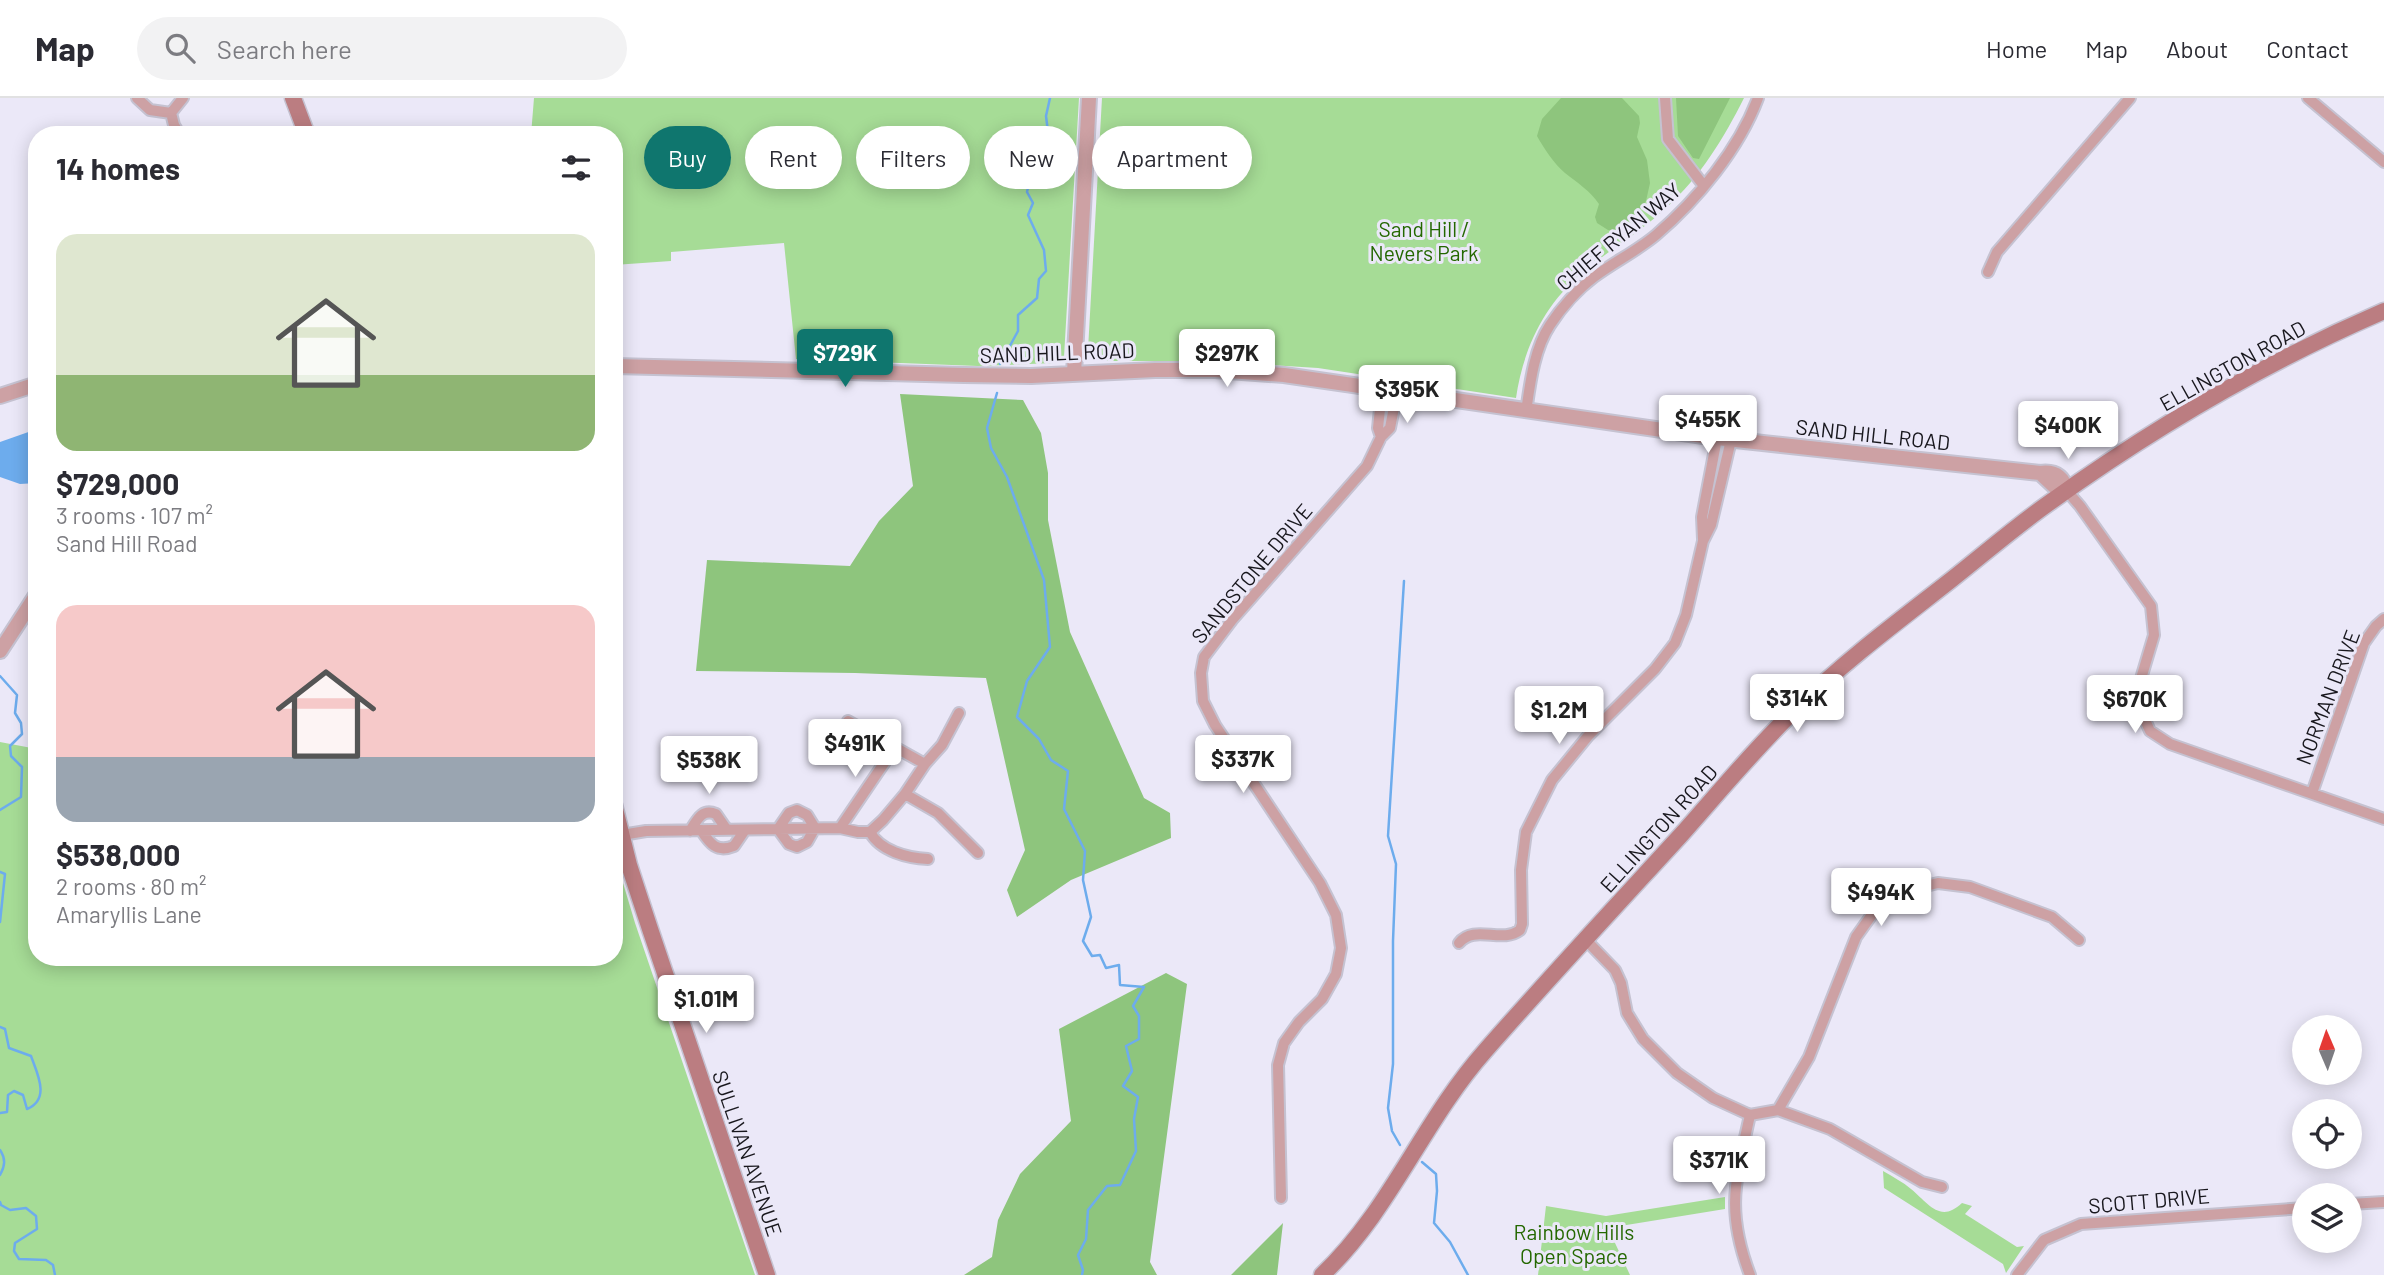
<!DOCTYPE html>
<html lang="en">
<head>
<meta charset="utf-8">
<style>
	body { margin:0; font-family:Barlow,sans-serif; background:#f2f2f3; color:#2b2b33; height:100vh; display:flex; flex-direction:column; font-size:26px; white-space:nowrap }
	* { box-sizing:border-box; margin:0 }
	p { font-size:23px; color:#7c7c81 }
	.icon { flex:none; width:38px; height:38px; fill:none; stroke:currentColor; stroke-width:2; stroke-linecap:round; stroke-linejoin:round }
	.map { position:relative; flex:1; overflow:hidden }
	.drawer { position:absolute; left:28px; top:28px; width:595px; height:840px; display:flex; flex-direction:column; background:#fff; border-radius:28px; box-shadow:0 4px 18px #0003 }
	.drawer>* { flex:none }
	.guide { position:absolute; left:644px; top:28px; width:665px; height:63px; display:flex; gap:14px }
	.needle { width:46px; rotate:358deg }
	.fabs { position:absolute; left:2292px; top:917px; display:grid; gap:14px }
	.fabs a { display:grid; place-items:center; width:70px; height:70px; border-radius:50%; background:#fff; box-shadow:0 4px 18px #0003; font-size:35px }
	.price { position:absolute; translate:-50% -60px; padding:0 16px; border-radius:7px; background:#fff; color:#222; font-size:23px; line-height:46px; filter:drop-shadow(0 2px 4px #0008) }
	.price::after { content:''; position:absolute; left:50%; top:42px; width:21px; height:16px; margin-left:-10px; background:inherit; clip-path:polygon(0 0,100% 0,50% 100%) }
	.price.selected { background:#0f766e; color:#fff }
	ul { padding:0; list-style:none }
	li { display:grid; align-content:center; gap:14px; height:371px; padding:0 28px }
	li span { display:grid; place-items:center; height:217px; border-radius:21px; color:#555 }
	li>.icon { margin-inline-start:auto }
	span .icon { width:126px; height:126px; fill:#fffc; stroke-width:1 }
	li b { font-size:30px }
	h2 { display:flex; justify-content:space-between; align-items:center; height:84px; padding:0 28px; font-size:30px }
	.tag { padding:0 24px; border-radius:32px; background:#fff; box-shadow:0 4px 18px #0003; font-size:24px; line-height:63px }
	.tag.selected { background:#0f766e; color:#fff }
	header { display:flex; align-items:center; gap:42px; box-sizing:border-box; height:98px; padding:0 35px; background:#fff; border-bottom:2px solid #e1e1e2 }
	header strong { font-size:33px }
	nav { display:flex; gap:38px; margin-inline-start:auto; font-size:24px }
	.search { width:490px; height:63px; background:#f2f2f3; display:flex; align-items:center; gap:18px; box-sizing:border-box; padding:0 24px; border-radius:38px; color:#7c7c81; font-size:26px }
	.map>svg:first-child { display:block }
	.green { fill:#a6dc96 }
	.forest { fill:#8ec57d }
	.water { fill:#6daced }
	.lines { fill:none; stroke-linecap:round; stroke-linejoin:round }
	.stream { stroke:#6daced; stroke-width:2.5 }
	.minor-casing { stroke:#c5c2d1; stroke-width:14 }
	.tertiary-casing { stroke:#c5c2d1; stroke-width:18 }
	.secondary-casing { stroke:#c5c2d1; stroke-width:19 }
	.minor { stroke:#cda1a4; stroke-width:10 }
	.tertiary { stroke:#cda1a4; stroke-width:14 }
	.secondary { stroke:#bb7d81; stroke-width:16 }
	.labels { text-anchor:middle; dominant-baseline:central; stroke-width:6; stroke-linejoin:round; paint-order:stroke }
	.park-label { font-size:21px; fill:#246800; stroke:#ebe8f8 }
	.street-label { font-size:21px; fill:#18171d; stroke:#ebe8f8 }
</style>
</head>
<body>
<header>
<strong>Map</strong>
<div class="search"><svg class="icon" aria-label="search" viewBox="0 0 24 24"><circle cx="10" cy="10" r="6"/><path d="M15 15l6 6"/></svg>Search here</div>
<nav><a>Home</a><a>Map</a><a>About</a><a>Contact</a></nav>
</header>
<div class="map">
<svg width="2384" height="1177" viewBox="0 0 2384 1177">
	<rect width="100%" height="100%" fill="#ebe8f8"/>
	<path class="green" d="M 534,0 L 1079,0 L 1064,259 L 1055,265 L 978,268 L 796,261 L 784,145 L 671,154 L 671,163 L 614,167 L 614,37 L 531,37 Z
		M 1102,0 L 1744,0 C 1724,40 1700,79 1667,109 C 1641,134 1610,151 1582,175 C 1544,207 1523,251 1516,300 L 1318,270 L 1206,263 L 1103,263 L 1094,260 L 1088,252 Z
		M 0,644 L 37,651 L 37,859 L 614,859 L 614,755 L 635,825 L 755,1177 L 0,1177 Z
		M 1883,1073 C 1893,1079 1903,1084 1911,1091 C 1928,1105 1940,1126 1962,1105 L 1972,1108 L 1965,1116 L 2017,1149 L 2024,1148 L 2006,1175 L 2003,1166 L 1884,1090 Z
		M 1725,1099 L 1725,1111 L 1608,1130 L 1630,1177 L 1538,1177 L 1546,1108 L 1606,1118 Z"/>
	<path class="forest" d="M 1561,0 L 1622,0 L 1639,18 L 1640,25 L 1637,39 L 1647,62 L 1650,85 L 1646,103 L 1634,120 L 1614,133 L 1608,132 L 1597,125 L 1595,119 L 1599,106 C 1590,93 1578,85 1565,75 C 1555,67 1543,49 1537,38 L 1542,21 Z
		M 1676,0 L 1730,0 L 1699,61 L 1693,60 L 1678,38 Z
		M 900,296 L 1023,302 L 1041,335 L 1048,375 L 1048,422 L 1070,534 L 1144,700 L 1170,715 L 1171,740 L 1071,782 L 1017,819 L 1007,792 L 1025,752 L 986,580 L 855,575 L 696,573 L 707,462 L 850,468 L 879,423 L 913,388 Z
		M 1166,875 L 1187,886 L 1150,1164 L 1157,1177 L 964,1177 L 992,1159 L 998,1122 L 1020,1076 L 1071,1023 L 1059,931 Z
		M 1283,1125 L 1277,1177 L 1231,1177 Z"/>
	<path class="water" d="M 37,331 L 37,385 L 20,386 L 0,379 L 0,344 Z"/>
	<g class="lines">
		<path class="stream" d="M 1000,266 L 1018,233 L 1018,217 L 1037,200 L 1039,181 L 1046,173 L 1044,152 L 1028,117 L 1033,105 L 1027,94 L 1033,69 L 1049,42 L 1046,18 L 1050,0
			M 997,295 L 987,330 L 991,350 L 1007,379 L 1044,482 L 1050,549 L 1027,583 L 1017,619 L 1039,641 L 1051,662 L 1068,673 L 1064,711 L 1085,753 L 1083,782 L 1091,819 L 1083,843 L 1092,858 L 1100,857 L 1106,870 L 1119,867 L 1120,887 L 1144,889 L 1133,908 L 1139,918 L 1139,941 L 1126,948 L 1132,973 L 1123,988 L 1138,999 L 1134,1021 L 1136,1053 L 1120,1087 L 1107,1088 L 1088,1112 L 1086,1141 L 1078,1157 L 1083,1172 L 1082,1177
			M 0,578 L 17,597 L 15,615 L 21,625 L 22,636 L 10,648 L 11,658 L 22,669 L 21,699 L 0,712
			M 0,774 L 5,776 L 0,824
			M 0,929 L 5,931 L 9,950 L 31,958 C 37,975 51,1001 27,1011 L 23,997 L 14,993 L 8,997 L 7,1014 L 0,1015
			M 1400,1047 L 1392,1033 L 1388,1010 L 1393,966 L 1393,843 L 1396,766 L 1388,738 L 1404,483
			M 0,1052 C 6,1061 5,1068 0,1077
			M 1422,1064 L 1436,1076 L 1437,1093 L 1434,1125 L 1450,1144 L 1468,1177
			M 0,1104 L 1,1107 L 10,1112 L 26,1110 L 36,1118 L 37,1131 L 15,1145 L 14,1153 L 19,1161 L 46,1162 L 53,1167 L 55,1177"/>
		<defs>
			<path id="minor" d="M 137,0 L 150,12 L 171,15
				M 1665,0 L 1668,41 L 1704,88
				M 2308,0 L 2384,64
				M 171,15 L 174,27 L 180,37
				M 171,15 L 183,0
				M 1988,174 L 1997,154 L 2130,0
				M 1526,314 C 1530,286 1534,251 1550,227 C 1561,210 1578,191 1594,179 C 1614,164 1637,153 1656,137 C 1697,102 1739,51 1758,0
				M 1381,339 L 1378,330 L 1382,292
				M 2067,393 L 2080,408 L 2151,508 L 2154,537 L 2137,594 L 2141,613 L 2150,633 L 2170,646 L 2384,721
				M 1703,441 L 1702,419 L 1717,340
				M 848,623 L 925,666
				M 2312,695 L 2364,545 L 2376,528 L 2384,521
				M 905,696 L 938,715 L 978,755
				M 797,712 L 807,717 L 815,730 L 807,744 L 797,749 L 789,746 L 778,731 L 789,715 Z
				M 840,730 L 895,649
				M 701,732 C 710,746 717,755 734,748 L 745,732
				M 690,733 C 697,722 702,710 716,716 L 727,732
				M 870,734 L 883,722 L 905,696 L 925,666 L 942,647 L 959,615
				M 870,734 C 880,753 907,760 928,761
				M 622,737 L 646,733 L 840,730 L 858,734 L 870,734
				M 1586,842 L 1615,872 L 1621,885 L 1627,915 L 1643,941 L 1677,975 L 1713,1000 L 1750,1017 L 1778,1012 L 1830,1031 L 1922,1084 L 1942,1089
				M 1459,845 C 1474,826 1502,846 1520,832 L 1522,826 L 1521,772 L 1526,734 L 1552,682 L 1588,638 L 1655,571 L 1675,545 L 1686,517 L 1703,443 L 1711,427 L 1731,342
				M 1778,1012 L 1809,959 L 1856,839 L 1876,811 L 1901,794 L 1938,785 L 1970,789 L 2052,819 L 2079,842
				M 1281,1100 L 1278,967 L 1284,945 L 1299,924 L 1322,901 L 1336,876 L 1341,850 L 1336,817 L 1320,785 L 1215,627 L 1203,603 L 1201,575 L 1204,559 L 1232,522 L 1367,368 L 1381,339 L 1390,330 L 1397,294
				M 2350,1106 L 2384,1104
				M 1750,1177 C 1725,1111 1736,1082 1750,1017
				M 2017,1177 L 2044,1142 L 2081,1126 L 2305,1110"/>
			<path id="tertiary" d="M 614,268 L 964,277 L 1031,278 L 1155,272 L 1215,272 L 1284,277 L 1717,340 L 2040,375 C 2055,373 2063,378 2067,393
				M 1074,275 L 1089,0
				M 0,298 L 37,286
				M 2040,375 L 2056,390 L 2067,393
				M 0,553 L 37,496"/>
			<path id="secondary" d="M 293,0 L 307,37
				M 614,707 L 629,767 L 650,831 L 767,1177
				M 1322,1177 C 1390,1113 1423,1023 1485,953 C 1549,880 1615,809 1681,737 C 1720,693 1757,648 1799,608 C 1846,562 1900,522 1951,482 C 1984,456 2015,429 2049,405 C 2153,330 2266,264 2384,213"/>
		</defs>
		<use href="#minor" class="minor-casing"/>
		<use href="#tertiary" class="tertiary-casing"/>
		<use href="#secondary" class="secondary-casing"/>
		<use href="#minor" class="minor"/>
		<use href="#tertiary" class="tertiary"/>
		<use href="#secondary" class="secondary"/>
	</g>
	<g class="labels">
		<g class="park-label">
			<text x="1424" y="130">Sand Hill /<tspan x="1424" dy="24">Nevers Park</tspan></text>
			<text x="1574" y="1133">Rainbow Hills<tspan x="1574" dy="24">Open Space</tspan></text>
		</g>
		<g class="street-label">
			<text transform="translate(1618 138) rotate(-40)">CHIEF RYAN WAY</text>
			<text transform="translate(1057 254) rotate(-2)">SAND HILL ROAD</text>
			<text transform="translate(2232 267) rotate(-29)">ELLINGTON ROAD</text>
			<text transform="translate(1873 336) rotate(6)">SAND HILL ROAD</text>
			<text transform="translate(1251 475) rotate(-50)">SANDSTONE DRIVE</text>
			<text transform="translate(2327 599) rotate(-69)">NORMAN DRIVE</text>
			<text transform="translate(1658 730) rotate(-48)">ELLINGTON ROAD</text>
			<text transform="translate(748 1055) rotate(71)">SULLIVAN AVENUE</text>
			<text transform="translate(2149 1102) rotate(-5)">SCOTT DRIVE</text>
		</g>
	</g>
</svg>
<div class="fabs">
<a><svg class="needle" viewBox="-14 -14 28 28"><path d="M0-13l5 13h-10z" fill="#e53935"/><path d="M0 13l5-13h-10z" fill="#7c7c81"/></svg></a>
<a><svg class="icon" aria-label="locate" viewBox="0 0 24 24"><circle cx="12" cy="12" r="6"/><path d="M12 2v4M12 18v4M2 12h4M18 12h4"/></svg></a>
<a><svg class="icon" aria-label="layers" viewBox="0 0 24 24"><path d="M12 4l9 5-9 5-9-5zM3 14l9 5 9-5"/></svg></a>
</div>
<b class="price selected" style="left:845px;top:291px">$729K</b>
<b class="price" style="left:1227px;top:291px">$297K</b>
<b class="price" style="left:1407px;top:327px">$395K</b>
<b class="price" style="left:1708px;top:357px">$455K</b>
<b class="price" style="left:2068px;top:363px">$400K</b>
<b class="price" style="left:1797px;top:636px">$314K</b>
<b class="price" style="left:2135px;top:637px">$670K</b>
<b class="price" style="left:1559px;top:648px">$1.2M</b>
<b class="price" style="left:855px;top:681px">$491K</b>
<b class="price" style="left:1243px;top:697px">$337K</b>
<b class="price" style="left:709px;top:698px">$538K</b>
<b class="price" style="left:1881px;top:830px">$494K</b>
<b class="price" style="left:706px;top:937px">$1.01M</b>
<b class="price" style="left:1719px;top:1098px">$371K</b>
<div class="guide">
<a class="tag selected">Buy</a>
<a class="tag">Rent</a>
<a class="tag">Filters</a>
<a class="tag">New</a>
<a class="tag">Apartment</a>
</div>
<section class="drawer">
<h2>14 homes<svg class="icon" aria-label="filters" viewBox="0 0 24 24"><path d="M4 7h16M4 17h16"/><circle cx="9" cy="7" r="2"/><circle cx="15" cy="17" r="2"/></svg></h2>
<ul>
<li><span style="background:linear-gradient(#dfe7d0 65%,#8fb573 0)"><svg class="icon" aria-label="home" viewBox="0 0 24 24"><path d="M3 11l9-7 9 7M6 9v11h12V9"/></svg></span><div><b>$729,000</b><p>3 rooms · 107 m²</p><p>Sand Hill Road</p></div></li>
<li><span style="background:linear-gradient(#f6c9c9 70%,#9aa5b1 0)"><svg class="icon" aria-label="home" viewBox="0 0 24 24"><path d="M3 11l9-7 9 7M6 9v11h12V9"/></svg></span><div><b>$538,000</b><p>2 rooms · 80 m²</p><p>Amaryllis Lane</p></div></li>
</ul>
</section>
</div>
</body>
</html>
